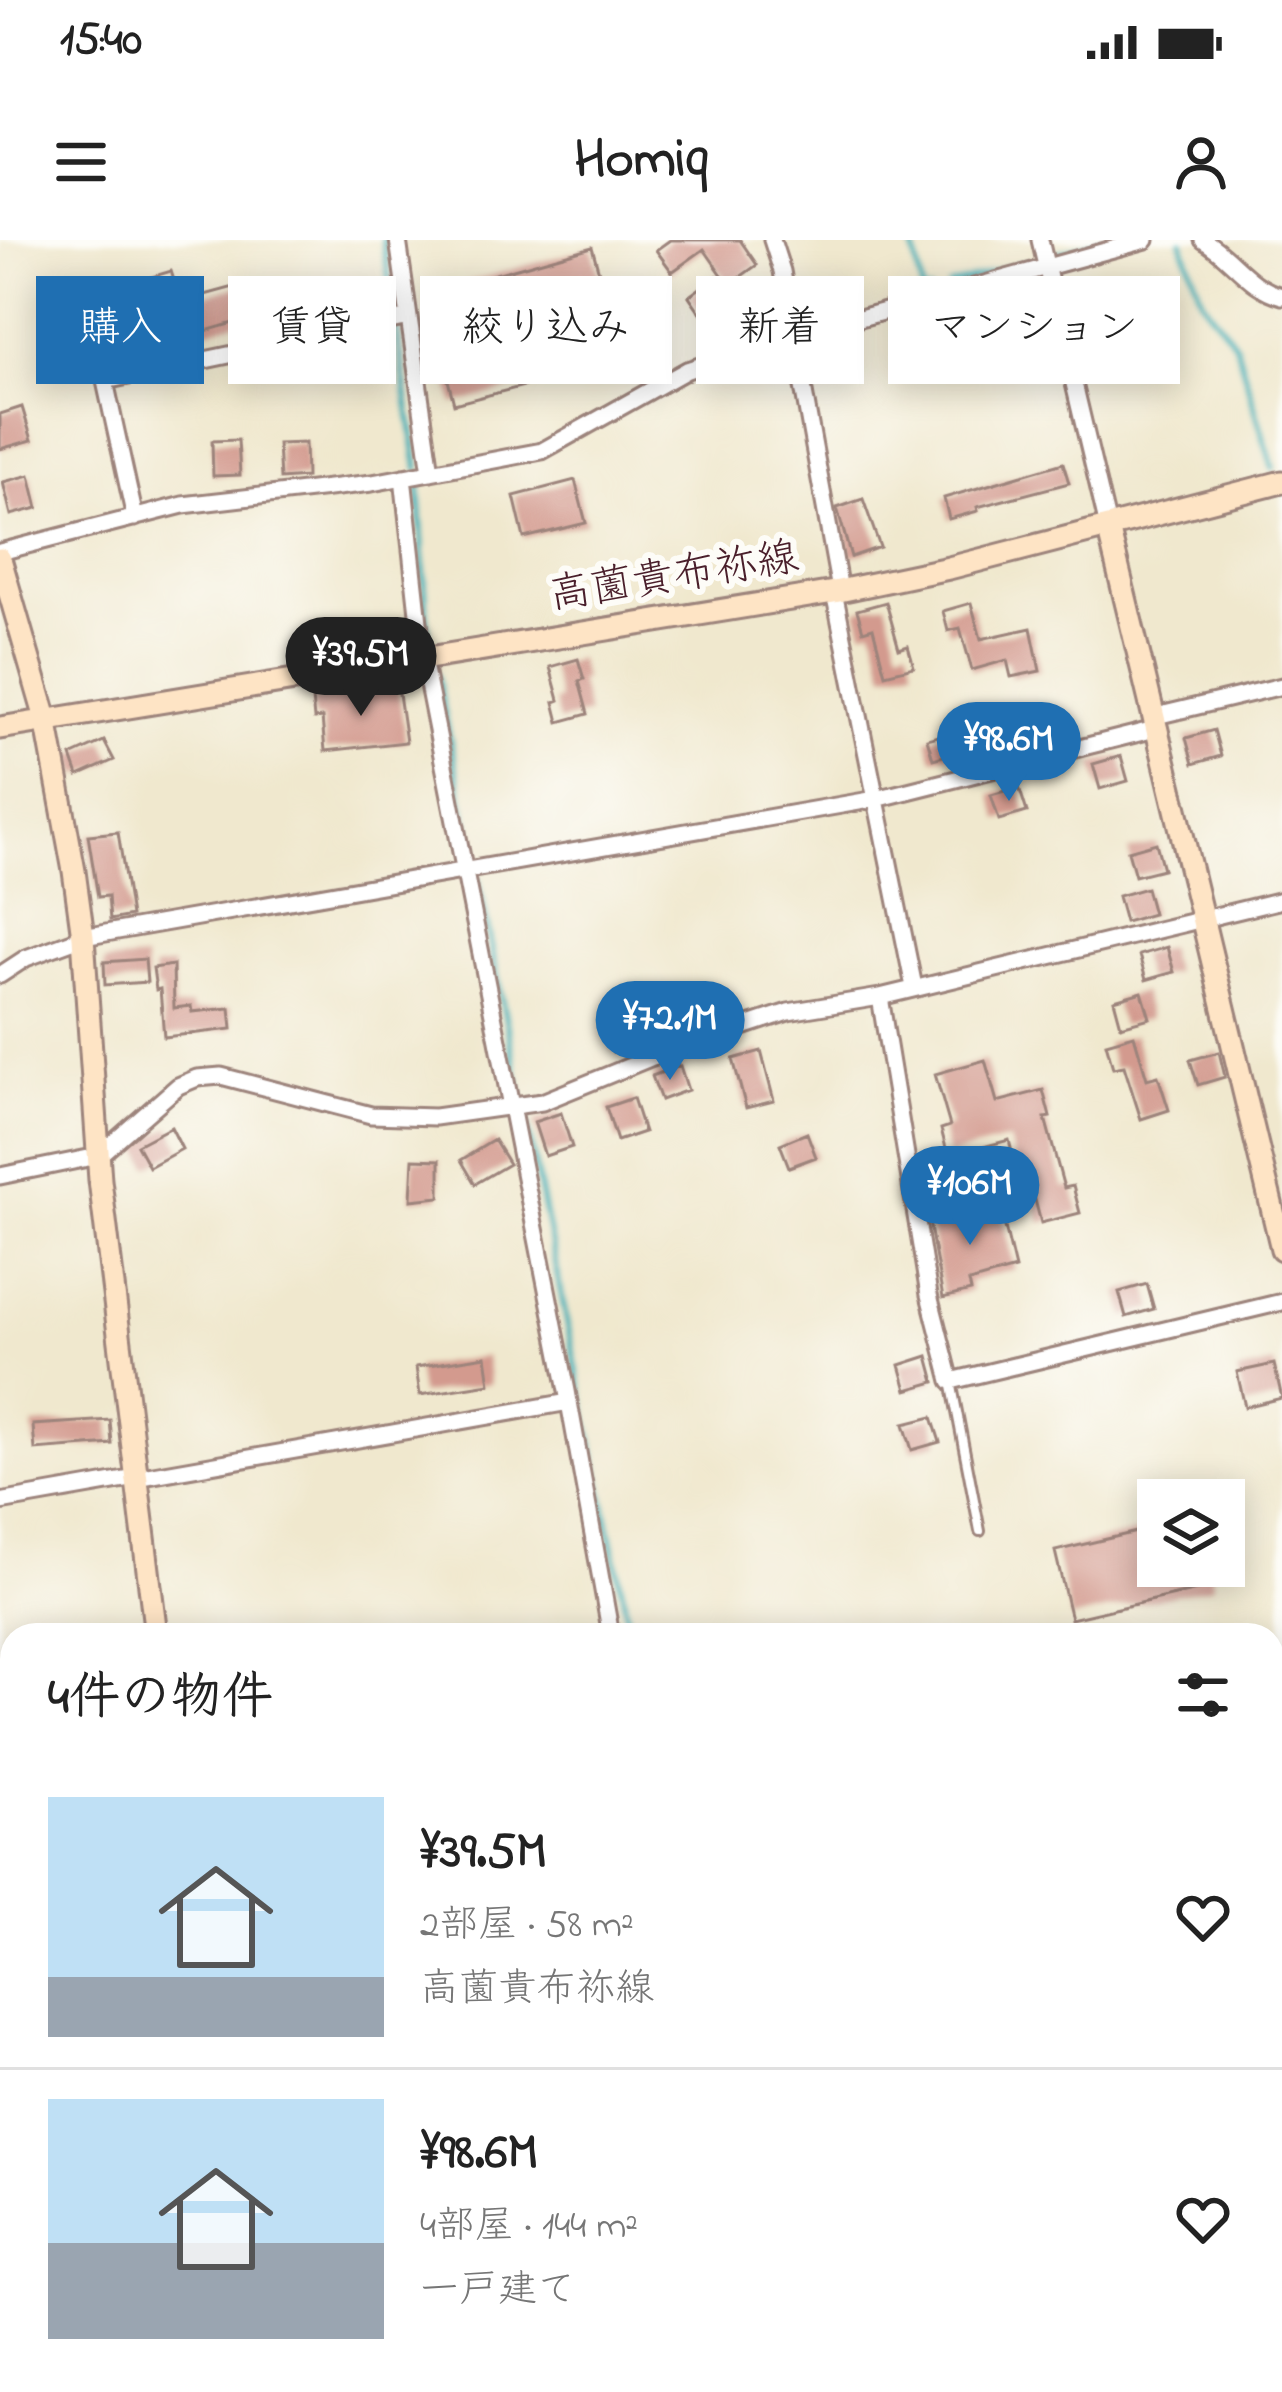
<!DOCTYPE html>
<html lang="ja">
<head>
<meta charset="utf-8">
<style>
	body { margin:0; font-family:"Indie Flower","Klee One",sans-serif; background:#f6f6f6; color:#222; height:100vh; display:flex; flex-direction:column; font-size:45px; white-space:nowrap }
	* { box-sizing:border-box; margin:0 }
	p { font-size:39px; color:#767676 }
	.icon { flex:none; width:66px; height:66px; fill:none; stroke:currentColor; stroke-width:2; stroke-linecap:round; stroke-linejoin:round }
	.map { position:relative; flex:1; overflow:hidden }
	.details { position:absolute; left:0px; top:1383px; width:1284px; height:771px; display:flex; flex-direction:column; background:#fff; border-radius:36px 36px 0 0; box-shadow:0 6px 30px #0003 }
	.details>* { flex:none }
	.hud { position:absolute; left:36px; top:36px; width:1212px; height:108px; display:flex; gap:24px }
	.controls { position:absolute; left:1137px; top:1239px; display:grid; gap:24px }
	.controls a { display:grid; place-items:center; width:108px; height:108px; border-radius:0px; background:#fff; box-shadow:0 6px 30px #0003; font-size:60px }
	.price { position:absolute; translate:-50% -102px; padding:0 27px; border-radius:42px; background:#1f6fb2; color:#fff; font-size:39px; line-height:78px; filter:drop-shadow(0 3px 6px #0008) }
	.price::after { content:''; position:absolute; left:50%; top:72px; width:36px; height:27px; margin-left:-18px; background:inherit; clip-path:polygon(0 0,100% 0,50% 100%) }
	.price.active { background:#222; color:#fff }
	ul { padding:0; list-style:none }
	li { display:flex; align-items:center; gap:36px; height:300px; padding:0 48px }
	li+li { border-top:3px solid #e0e0e0 }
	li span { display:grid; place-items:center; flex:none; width:336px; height:240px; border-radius:0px; color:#555 }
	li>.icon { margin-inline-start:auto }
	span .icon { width:144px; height:144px; fill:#fffc; stroke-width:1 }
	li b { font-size:51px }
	h2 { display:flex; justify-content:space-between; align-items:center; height:144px; padding:0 48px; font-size:51px }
	.tag { padding:0 42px; border-radius:0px; background:#fff; box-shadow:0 6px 30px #0003; font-size:42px; line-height:108px }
	.tag.active { background:#1f6fb2; color:#fff }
	.status { display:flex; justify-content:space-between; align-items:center; height:84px; padding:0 60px; background:#fff; direction:ltr }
	.status svg { height:33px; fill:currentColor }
	header { display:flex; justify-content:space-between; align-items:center; height:156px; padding:0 48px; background:#fff; font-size:54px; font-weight:700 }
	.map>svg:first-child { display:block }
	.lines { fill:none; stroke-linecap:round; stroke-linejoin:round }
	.stream { stroke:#40b1b8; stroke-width:6 }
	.building { fill:#d39a8e }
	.lane-casing { stroke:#9d847c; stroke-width:14 }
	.street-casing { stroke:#9d847c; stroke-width:21 }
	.secondary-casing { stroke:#9d847c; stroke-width:27 }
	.lane { stroke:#fff; stroke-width:8 }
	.street { stroke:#fff; stroke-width:15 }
	.secondary { stroke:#fee4c5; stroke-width:21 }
	.labels { text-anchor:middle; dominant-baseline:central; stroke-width:12; stroke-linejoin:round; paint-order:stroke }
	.street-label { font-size:42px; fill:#4a1f2b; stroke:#fdfcf7 }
</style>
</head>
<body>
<div class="status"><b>15:40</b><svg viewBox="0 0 49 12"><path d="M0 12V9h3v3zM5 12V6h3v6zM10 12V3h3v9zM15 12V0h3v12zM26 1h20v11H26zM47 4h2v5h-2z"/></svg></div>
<header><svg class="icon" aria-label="menu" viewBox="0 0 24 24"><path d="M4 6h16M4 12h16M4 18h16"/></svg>Homiq<svg class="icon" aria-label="person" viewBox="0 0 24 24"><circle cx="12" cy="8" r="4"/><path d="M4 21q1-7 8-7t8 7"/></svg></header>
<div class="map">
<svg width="1282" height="2152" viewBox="0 0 1282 2152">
	<rect width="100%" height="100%" fill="#fdfcf7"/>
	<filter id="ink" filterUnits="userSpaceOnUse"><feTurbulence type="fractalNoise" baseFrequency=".00833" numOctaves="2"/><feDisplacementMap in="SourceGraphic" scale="24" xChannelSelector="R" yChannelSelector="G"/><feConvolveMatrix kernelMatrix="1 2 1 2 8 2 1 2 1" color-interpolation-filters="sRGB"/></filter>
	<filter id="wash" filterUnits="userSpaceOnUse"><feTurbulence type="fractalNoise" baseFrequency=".004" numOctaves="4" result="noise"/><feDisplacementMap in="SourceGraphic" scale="48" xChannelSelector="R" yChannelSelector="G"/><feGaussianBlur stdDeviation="2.7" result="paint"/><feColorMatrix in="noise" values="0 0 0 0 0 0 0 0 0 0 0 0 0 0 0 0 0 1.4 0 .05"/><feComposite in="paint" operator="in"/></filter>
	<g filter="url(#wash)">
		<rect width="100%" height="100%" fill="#f0e8ce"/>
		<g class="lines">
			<path class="stream" d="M 383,0 L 418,229
				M 912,0 L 923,54 L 930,52
				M 1182,2 L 1202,60 L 1236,105 L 1273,228
				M 1057,13 L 1106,0
				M 949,46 L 1028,22
				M 419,244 L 428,398
				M 437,436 L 474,620
				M 478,640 L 521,857
				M 525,877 L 631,1395
				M 0,1734 L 12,1734
				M 681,2142 L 683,2152"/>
		</g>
		<g id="blocks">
			<path class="building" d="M 670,0 L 740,0 L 757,25 L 729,45 L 704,9 L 672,32 L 656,10 Z
				M 592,7 L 609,69 L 550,85 L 563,136 L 454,164 L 446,132 L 453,130 L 431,52 Z
				M 171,31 L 181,63 L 137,76 L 128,44 Z
				M 717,36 L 733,58 L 704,78 L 689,56 Z
				M 252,42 L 261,75 L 199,93 L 190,59 Z
				M 64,45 L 110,48 L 107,82 L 62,79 Z
				M 22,167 L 32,200 L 0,209 L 0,174 Z
				M 238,200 L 240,235 L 213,236 L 212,201 Z
				M 305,203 L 306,237 L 280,239 L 278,204 Z
				M 1063,223 L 1069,243 L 977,267 L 978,271 L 949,279 L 944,258 Z
				M 30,235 L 38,268 L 11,275 L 3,242 Z
				M 575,240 L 586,283 L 524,298 L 514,256 Z
				M 863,259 L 880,307 L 851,317 L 837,268 Z
				M 886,362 L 899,409 L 908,406 L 914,427 L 885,434 L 873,388 L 863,391 L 857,370 Z
				M 971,363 L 981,399 L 1031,388 L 1040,431 L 1011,437 L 1007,420 L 972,430 L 960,388 L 948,391 L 943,371 Z
				M 578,419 L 584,439 L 579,441 L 588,474 L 559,482 L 554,462 L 559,460 L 550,427 Z
				M 398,447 L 406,502 L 325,511 L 322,478 L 314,479 L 312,458 Z
				M 1034,470 L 1039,490 L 933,519 L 927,499 Z
				M 1214,490 L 1221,516 L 1193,524 L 1186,498 Z
				M 104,501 L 114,520 L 78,536 L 71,516 Z
				M 1121,516 L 1128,541 L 1100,549 L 1093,524 Z
				M 1019,547 L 1027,572 L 999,580 L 991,555 Z
				M 118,592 L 131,676 L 110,680 L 108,656 L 98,657 L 88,595 Z
				M 1156,603 L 1163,629 L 1135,636 L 1128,611 Z
				M 1146,648 L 1153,674 L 1125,682 L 1118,656 Z
				M 1167,707 L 1174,732 L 1146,740 L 1139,715 Z
				M 145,719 L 147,742 L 105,745 L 104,722 Z
				M 173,725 L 174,768 L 191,766 L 192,772 L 230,768 L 232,789 L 164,797 L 160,749 L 156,750 L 153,728 Z
				M 1142,752 L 1150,778 L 1121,786 L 1114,760 Z
				M 629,768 L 641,800 L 613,812 L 604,775 Z
				M 1134,795 L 1147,839 L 1158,836 L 1169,870 L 1141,879 L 1124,826 L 1113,828 L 1106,803 Z
				M 761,811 L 774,861 L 746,868 L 733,819 Z
				M 1219,812 L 1225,837 L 1198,845 L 1190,820 Z
				M 985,820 L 997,862 L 1043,850 L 1050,877 L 1045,878 L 1064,948 L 1073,946 L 1080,973 L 1041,983 L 1028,933 L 1018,936 L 1009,900 L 948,916 L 941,889 L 950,886 L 935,834 Z
				M 680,826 L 688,850 L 661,860 L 652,836 Z
				M 633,858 L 644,892 L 617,901 L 606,867 Z
				M 561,873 L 572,907 L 545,916 L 534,882 Z
				M 171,887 L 182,909 L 149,927 L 137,905 Z
				M 807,893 L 816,917 L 789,927 L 780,904 Z
				M 494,900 L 509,924 L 475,944 L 461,920 Z
				M 413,919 L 440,920 L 440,957 L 411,960 Z
				M 999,962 L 1015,1029 L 969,1042 L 971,1051 L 943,1058 L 929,981 Z
				M 1147,1044 L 1154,1069 L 1126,1077 L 1119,1052 Z
				M 486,1116 L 490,1144 L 420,1155 L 416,1127 Z
				M 928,1116 L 935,1142 L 907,1150 L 900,1125 Z
				M 1274,1124 L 1282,1158 L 1245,1167 L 1237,1132 Z
				M 932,1177 L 940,1202 L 912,1210 L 904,1184 Z
				M 110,1180 L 112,1204 L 35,1210 L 33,1185 Z
				M 1158,1287 L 1158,1326 L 1210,1326 L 1214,1346 L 1071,1379 L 1055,1311 Z"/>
		</g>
	</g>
	<g filter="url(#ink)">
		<use href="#blocks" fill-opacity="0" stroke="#9d847c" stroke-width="3"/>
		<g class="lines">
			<defs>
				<path id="lane" d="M 951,1141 L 980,1291"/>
				<path id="street" d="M 398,0 L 431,232
					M 772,0 L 782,31 L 840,350
					M 1040,0 L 1108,287
					M 1203,0 C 1232,17 1249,48 1282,56
					M 403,237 L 423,419 L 567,1151 L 611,1395
					M 135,278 L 105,141 L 409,77
					M 0,312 L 183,265 L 372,243 L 542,211 L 687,130 L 794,96 L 1146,0
					M 834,352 L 914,747
					M 1156,476 L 1282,446
					M 0,735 L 26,718 L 83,697 L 876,559 L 1159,488
					M 880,757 L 929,1055 L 951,1141 L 1282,1062
					M 0,936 L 98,916 L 178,846 L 197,838 L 221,836 L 371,875 L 435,877 L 542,862 L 650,818 L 788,772 L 880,757 L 1282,660
					M 0,1262 L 569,1162
					M 1272,1847 L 1282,1888
					M 0,2071 L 12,2066
					M 1272,2099 L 1282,2097
					M 498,2142 L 500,2152
					M 667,2142 L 668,2152
					M 861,2142 L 862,2152
					M 1151,2142 L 1153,2152
					M 260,2152 L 287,2142
					M 965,2152 L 1044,2142"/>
				<path id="secondary" d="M 1108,287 L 1282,1009
					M 0,319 L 46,479 L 74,631 L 83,697 L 100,940 L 156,1395
					M 0,488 L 834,352 L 949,328 L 1282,242
					M 1272,1682 L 1282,1680
					M 0,1753 L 12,1753
					M 297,2142 L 301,2152"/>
			</defs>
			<use href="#lane" class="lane-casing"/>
			<use href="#street" class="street-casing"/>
			<use href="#secondary" class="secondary-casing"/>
			<use href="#lane" class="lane"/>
			<use href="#street" class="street"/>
			<use href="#secondary" class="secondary"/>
		</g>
	</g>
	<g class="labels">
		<g class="street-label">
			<text transform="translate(674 338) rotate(-9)">高薗貴布祢線</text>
		</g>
	</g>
</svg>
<div class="controls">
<a><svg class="icon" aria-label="layers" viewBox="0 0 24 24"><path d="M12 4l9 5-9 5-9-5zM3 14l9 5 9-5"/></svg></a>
</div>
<b class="price active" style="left:361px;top:479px">¥39.5M</b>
<b class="price" style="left:1009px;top:564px">¥98.6M</b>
<b class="price" style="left:670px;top:843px">¥72.1M</b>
<b class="price" style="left:970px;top:1008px">¥106M</b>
<div class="hud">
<a class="tag active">購入</a>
<a class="tag">賃貸</a>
<a class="tag">絞り込み</a>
<a class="tag">新着</a>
<a class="tag">マンション</a>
</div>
<section class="details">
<h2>4件の物件<svg class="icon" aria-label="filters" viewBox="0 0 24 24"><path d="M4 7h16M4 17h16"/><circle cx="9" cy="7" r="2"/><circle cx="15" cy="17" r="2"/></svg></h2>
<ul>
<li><span style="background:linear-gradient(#bfe0f5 75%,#9aa5b1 0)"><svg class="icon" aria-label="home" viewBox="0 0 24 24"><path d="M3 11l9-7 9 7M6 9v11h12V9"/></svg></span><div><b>¥39.5M</b><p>2部屋 · 58 m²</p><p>高薗貴布祢線</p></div><svg class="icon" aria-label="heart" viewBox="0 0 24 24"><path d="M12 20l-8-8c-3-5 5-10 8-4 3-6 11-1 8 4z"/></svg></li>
<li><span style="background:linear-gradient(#bfe0f5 60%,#9aa5b1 0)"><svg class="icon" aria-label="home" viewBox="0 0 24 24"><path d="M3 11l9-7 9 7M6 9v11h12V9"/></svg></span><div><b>¥98.6M</b><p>4部屋 · 144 m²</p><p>一戸建て</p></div><svg class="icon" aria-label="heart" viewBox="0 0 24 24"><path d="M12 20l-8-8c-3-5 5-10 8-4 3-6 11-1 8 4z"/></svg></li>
</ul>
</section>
</div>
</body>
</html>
